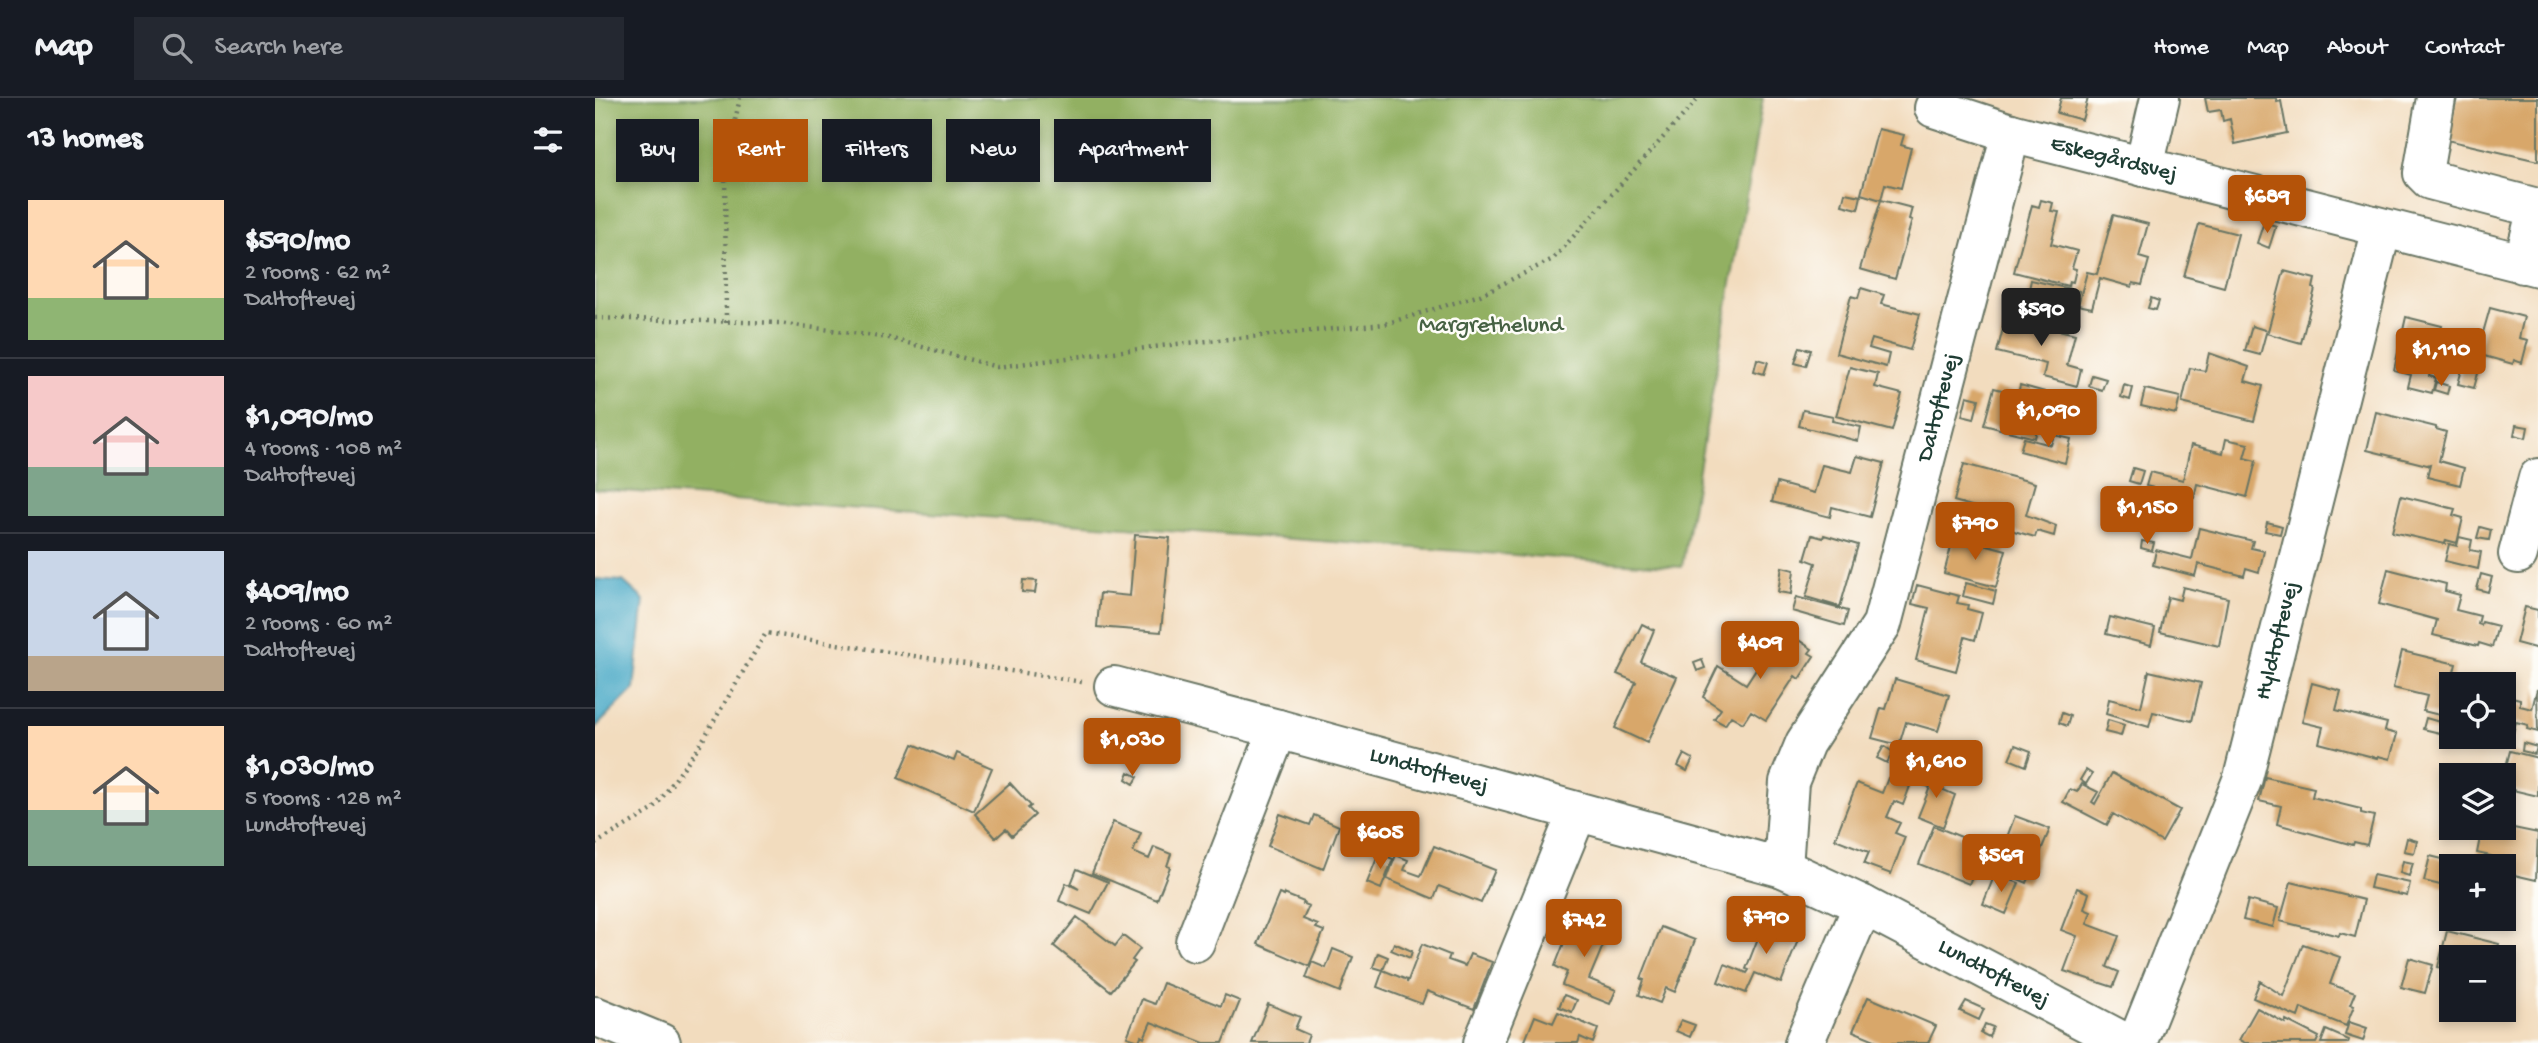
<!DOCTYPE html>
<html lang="en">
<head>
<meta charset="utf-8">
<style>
	body { margin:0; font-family:"Gochi Hand",sans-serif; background:#242831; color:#f1f3f6; height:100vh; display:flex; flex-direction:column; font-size:26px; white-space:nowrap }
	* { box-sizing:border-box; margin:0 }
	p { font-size:23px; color:#9ea1a6 }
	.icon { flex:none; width:38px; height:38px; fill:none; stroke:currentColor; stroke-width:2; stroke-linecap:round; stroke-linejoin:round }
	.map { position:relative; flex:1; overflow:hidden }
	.drawer { display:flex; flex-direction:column; background:#171b24; width:595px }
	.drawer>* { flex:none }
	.top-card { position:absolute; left:21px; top:21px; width:665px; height:63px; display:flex; gap:14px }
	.fabs { position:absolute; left:1844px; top:574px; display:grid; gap:14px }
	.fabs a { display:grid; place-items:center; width:77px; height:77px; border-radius:0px; background:#171b24; box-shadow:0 4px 10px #0003; font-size:35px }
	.price { position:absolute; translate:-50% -60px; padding:0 16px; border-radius:7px; background:#b45309; color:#fff; font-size:23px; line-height:46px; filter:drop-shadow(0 2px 4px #0008) }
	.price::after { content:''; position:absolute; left:50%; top:42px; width:21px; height:16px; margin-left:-10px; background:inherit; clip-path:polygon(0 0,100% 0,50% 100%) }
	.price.current { background:#222; color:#fff }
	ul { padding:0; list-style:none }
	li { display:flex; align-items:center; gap:21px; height:175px; padding:0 28px }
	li+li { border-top:2px solid #363941 }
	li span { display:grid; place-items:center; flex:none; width:196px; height:140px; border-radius:0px; color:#555 }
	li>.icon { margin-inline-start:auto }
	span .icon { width:84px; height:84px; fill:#fffc; stroke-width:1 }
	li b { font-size:30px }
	h2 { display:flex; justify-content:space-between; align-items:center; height:84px; padding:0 28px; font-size:30px }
	.chip { padding:0 24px; border-radius:0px; background:#171b24; box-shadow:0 4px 10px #0003; font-size:24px; line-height:63px }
	.chip.current { background:#b45309; color:#fff }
	header { display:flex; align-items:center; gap:42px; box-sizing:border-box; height:98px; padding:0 35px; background:#171b24; border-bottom:2px solid #363941 }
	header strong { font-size:33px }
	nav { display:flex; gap:38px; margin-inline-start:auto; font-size:24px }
	.search { width:490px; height:63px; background:#242831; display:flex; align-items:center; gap:18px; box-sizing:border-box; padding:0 24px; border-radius:0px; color:#9ea1a6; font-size:26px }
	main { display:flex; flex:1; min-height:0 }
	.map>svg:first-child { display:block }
	.forest { fill:#92b062; stroke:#58764b; stroke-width:2 }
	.water { fill:#46a8c6; stroke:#32727d; stroke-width:2 }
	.building { fill:#d8a76b }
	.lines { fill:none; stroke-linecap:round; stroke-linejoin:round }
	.minor-casing { stroke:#697564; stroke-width:42 }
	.major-casing { stroke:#697564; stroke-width:42 }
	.path { stroke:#697564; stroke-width:4.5; stroke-dasharray:2 5; stroke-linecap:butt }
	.minor { stroke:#fff; stroke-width:38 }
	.major { stroke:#fff; stroke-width:38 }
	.labels { text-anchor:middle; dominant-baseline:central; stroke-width:5; stroke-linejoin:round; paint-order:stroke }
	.street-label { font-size:23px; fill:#1f3d34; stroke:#fdfcf7 }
	.park-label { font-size:23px; fill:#466143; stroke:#fdfcf7 }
</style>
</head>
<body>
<header>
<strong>Map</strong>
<div class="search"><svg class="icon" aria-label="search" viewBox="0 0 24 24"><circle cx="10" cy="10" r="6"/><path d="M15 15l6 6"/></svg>Search here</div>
<nav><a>Home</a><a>Map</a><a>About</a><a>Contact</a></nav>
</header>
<main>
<section class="drawer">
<h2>13 homes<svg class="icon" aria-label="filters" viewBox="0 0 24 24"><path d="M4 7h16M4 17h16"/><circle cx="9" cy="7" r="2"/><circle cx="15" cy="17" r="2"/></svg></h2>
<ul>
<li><span style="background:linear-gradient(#ffd9b3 70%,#8fb573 0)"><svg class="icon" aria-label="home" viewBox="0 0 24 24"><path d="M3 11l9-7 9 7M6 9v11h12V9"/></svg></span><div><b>$590/mo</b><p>2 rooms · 62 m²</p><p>Daltoftevej</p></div></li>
<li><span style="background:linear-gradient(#f6c9c9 65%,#7fa58c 0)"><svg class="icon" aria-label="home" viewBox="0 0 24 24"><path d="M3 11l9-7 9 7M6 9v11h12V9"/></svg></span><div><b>$1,090/mo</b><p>4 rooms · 108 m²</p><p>Daltoftevej</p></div></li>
<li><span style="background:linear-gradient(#c9d6e8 75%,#b9a48a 0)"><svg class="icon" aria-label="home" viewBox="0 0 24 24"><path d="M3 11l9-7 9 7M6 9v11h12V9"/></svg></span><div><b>$409/mo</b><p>2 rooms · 60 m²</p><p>Daltoftevej</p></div></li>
<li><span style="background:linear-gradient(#ffd9b3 60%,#7fa58c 0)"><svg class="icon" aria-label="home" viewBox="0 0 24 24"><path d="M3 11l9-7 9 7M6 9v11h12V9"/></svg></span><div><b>$1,030/mo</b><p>5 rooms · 128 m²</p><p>Lundtoftevej</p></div></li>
</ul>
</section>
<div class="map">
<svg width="1943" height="945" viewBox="0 0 1943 945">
	<rect width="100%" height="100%" fill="#fdfcf7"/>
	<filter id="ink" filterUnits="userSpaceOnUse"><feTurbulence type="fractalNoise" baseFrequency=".0143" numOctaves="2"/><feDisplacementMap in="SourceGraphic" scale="14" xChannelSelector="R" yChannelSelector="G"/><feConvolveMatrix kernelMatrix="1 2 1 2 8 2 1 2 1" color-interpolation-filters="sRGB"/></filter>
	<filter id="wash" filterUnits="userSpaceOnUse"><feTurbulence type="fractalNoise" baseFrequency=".00686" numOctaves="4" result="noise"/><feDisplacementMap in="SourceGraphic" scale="28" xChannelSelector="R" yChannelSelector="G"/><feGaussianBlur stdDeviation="1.57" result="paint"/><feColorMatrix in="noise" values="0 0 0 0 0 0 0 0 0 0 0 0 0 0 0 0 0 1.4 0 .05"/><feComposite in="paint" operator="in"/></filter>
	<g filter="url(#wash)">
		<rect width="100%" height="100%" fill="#f2dcbe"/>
		<path class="forest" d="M 0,0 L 1168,0 L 1087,469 L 0,391 Z"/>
		<path class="water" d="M 0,481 L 28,483 L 49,502 L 39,591 L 0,630 Z"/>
		<g id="blocks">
			<path class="building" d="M 1466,0 L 1493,0 L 1487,22 L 1462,15 Z
				M 1610,0 L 1681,0 L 1682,4 L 1686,3 L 1692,35 L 1640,46 L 1635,21 L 1628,23 L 1626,12 L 1613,14 Z
				M 1862,0 L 1943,0 L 1943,63 L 1852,42 Z
				M 1283,31 L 1309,37 L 1306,47 L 1316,50 L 1306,90 L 1290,86 L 1286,102 L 1266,96 Z
				M 1250,95 L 1266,98 L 1263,111 L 1247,107 Z
				M 1286,102 L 1317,110 L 1314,121 L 1317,122 L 1300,181 L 1265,171 Z
				M 1446,102 L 1458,105 L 1456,113 L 1464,114 L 1456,146 L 1482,153 L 1477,170 L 1481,171 L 1478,184 L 1474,183 L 1473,188 L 1419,174 L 1437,107 L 1444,109 Z
				M 1518,117 L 1553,126 L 1544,159 L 1554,162 L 1547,187 L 1538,185 L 1537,189 L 1505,180 L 1497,210 L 1483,207 L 1492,174 L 1502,176 Z
				M 1669,124 L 1681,128 L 1674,150 L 1662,145 Z
				M 1604,126 L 1643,136 L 1629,189 L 1589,178 Z
				M 1689,173 L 1720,181 L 1718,190 L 1720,191 L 1706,245 L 1671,235 L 1665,257 L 1650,253 L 1657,228 L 1673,233 Z
				M 1436,182 L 1484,193 L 1480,209 L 1433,196 Z
				M 1266,190 L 1289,197 L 1286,206 L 1325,216 L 1315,252 L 1277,241 L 1274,250 L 1294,256 L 1291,269 L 1241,255 L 1256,198 L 1263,200 Z
				M 1556,200 L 1564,203 L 1561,212 L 1553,210 Z
				M 1895,210 L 1929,219 L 1924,240 L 1933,242 L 1927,265 L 1919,262 L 1918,266 L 1882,256 Z
				M 1411,219 L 1480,236 L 1472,267 L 1486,271 L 1482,288 L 1448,279 L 1451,266 L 1402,254 Z
				M 1811,219 L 1847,228 L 1834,278 L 1841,280 L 1837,295 L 1813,289 L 1816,277 L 1799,272 Z
				M 1205,249 L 1216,252 L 1211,268 L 1200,265 Z
				M 1614,255 L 1654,269 L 1650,283 L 1668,288 L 1659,323 L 1587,305 L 1595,270 L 1610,273 Z
				M 1162,261 L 1173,264 L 1169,276 L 1159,273 Z
				M 1869,264 L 1885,268 L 1879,290 L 1863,286 Z
				M 1255,269 L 1283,276 L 1280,289 L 1307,296 L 1297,333 L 1241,318 Z
				M 1497,277 L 1511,281 L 1507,292 L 1494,288 Z
				M 1841,284 L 1854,288 L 1852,296 L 1839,292 Z
				M 1425,287 L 1450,294 L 1440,340 L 1389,327 L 1399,290 L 1423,296 Z
				M 1529,287 L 1538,290 L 1535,302 L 1526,299 Z
				M 1550,291 L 1585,299 L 1581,316 L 1546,308 Z
				M 1372,298 L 1384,301 L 1379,321 L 1367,318 Z
				M 1208,312 L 1238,318 L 1237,323 L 1266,329 L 1263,343 L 1204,328 Z
				M 1781,314 L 1841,329 L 1841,331 L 1851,334 L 1844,363 L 1869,370 L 1865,387 L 1832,379 L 1835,366 L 1832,367 L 1772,352 Z
				M 1921,327 L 1933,329 L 1931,340 L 1919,337 Z
				M 1459,337 L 1476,341 L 1470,365 L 1425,353 L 1429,340 L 1456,347 Z
				M 1631,341 L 1653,346 L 1649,360 L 1661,363 L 1652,399 L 1602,386 L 1599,400 L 1551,388 L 1555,374 L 1588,382 L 1596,347 L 1628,355 Z
				M 1262,358 L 1289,365 L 1275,419 L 1237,409 L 1235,419 L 1177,404 L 1182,385 L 1219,395 L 1227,367 L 1257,374 Z
				M 1369,366 L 1440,385 L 1431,417 L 1461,428 L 1459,438 L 1442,433 L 1440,439 L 1391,425 L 1394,413 L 1359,403 Z
				M 1538,370 L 1548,373 L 1544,386 L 1534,383 Z
				M 1806,398 L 1860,411 L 1858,417 L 1868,420 L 1862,445 L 1851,442 L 1850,446 L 1797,434 Z
				M 1672,424 L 1687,428 L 1685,436 L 1670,433 Z
				M 1885,429 L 1896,432 L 1894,442 L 1882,440 Z
				M 1604,430 L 1658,443 L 1656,450 L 1669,453 L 1664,474 L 1651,470 L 1649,478 L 1603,466 L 1600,478 L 1558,467 L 1561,452 L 1597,461 Z
				M 540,437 L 575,440 L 566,534 L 502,529 L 505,495 L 535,498 Z
				M 1217,437 L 1228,440 L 1229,437 L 1263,447 L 1245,509 L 1211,499 L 1221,465 L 1210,461 Z
				M 1359,438 L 1411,452 L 1401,489 L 1349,475 Z
				M 1864,439 L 1877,442 L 1875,452 L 1886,454 L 1883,471 L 1850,463 L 1854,446 L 1862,448 Z
				M 1547,443 L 1559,445 L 1557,453 L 1546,450 Z
				M 1187,469 L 1199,472 L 1196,496 L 1183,494 Z
				M 1793,471 L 1851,486 L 1850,493 L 1865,497 L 1861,512 L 1885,518 L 1883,526 L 1886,527 L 1887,524 L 1903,528 L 1897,549 L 1884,545 L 1883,548 L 1838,537 L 1842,522 L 1784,506 Z
				M 1886,476 L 1897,479 L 1893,494 L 1882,491 Z
				M 428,482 L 442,483 L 440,495 L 427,494 Z
				M 1371,485 L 1401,493 L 1398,506 L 1368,498 Z
				M 1322,487 L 1364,498 L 1362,505 L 1373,507 L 1372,511 L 1387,515 L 1380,542 L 1370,539 L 1361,573 L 1321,562 L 1334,510 L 1317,506 Z
				M 1588,489 L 1633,500 L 1624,548 L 1565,534 L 1573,499 L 1585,502 Z
				M 1201,499 L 1253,513 L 1249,528 L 1197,513 Z
				M 1930,509 L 1943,512 L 1943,551 L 1921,545 Z
				M 1515,519 L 1560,530 L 1556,547 L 1511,536 Z
				M 1047,526 L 1059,532 L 1046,564 L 1082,579 L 1052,645 L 1020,630 L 1041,584 L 1022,576 Z
				M 1187,531 L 1217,551 L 1214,555 L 1219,558 L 1204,581 L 1200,578 L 1171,622 L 1156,613 L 1148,625 L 1136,618 L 1130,627 L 1119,621 L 1126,611 L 1108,599 L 1123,568 L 1151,586 Z
				M 1807,553 L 1861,566 L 1852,602 L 1857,603 L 1857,620 L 1828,613 L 1832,598 L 1798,590 Z
				M 1107,562 L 1110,570 L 1102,573 L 1099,565 Z
				M 1554,573 L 1606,585 L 1597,623 L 1558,614 L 1554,629 L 1511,616 L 1514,601 L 1546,609 Z
				M 1300,581 L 1354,597 L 1343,633 L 1311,624 L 1304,647 L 1277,640 L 1286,610 L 1291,611 Z
				M 1717,585 L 1746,593 L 1741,612 L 1792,625 L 1790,633 L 1802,636 L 1795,661 L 1783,658 L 1782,660 L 1724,645 L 1728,629 L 1707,624 Z
				M 1942,591 L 1943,634 L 1932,631 L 1933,627 L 1921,624 L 1917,639 L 1909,636 L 1909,603 L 1916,604 L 1917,599 L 1925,601 L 1925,608 L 1937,611 Z
				M 1467,615 L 1475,618 L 1472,628 L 1464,625 Z
				M 1831,620 L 1848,625 L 1845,635 L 1828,631 Z
				M 1513,622 L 1529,627 L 1526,638 L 1510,634 Z
				M 1928,645 L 1942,649 L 1940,656 L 1927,653 Z
				M 318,646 L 359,663 L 362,655 L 397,670 L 379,713 L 303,680 Z
				M 1420,647 L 1436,653 L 1431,668 L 1414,661 Z
				M 1289,648 L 1298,654 L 1292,665 L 1282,660 Z
				M 1915,653 L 1943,660 L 1943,698 L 1909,690 L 1909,676 Z
				M 1089,656 L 1098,661 L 1092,673 L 1083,668 Z
				M 1342,656 L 1347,658 L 1335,686 L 1360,697 L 1348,729 L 1323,719 L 1335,689 L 1328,687 Z
				M 1345,670 L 1356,676 L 1350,688 L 1339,683 Z
				M 1491,672 L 1497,676 L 1491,686 L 1485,682 Z
				M 534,674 L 543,679 L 539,686 L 531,681 Z
				M 1517,675 L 1585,712 L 1567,744 L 1518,716 L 1512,727 L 1468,704 L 1475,691 L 1482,694 L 1487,686 L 1503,694 L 1497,704 L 1500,706 Z
				M 1670,679 L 1719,690 L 1717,699 L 1766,711 L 1766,715 L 1779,718 L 1772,747 L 1759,744 L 1758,747 L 1682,726 L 1686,708 L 1664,703 Z
				M 1293,680 L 1315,688 L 1308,707 L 1299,703 L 1292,719 L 1305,725 L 1300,735 L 1310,739 L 1296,776 L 1269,766 L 1274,754 L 1240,741 L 1262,685 L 1287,695 Z
				M 415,685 L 436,708 L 433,710 L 440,717 L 417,738 L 411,731 L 401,740 L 380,716 Z
				M 1849,702 L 1857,704 L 1856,720 L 1846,718 Z
				M 685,716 L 715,727 L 719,717 L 744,728 L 728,771 L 673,748 Z
				M 1420,718 L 1455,731 L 1432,785 L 1400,771 Z
				M 518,724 L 546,735 L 538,754 L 554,761 L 559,749 L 576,756 L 572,768 L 575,769 L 562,802 L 497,775 Z
				M 1339,728 L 1389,748 L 1374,786 L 1324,766 Z
				M 1909,728 L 1943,735 L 1941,782 L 1915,776 L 1914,778 L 1909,777 L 1909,768 L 1894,768 L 1896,758 L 1882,755 L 1887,730 Z
				M 1812,740 L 1822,743 L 1819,755 L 1809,753 Z
				M 839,748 L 900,772 L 886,805 L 844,788 L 839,801 L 792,781 L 801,757 L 813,762 L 809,772 L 826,778 Z
				M 784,755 L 798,761 L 786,791 L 772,785 Z
				M 1835,758 L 1872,767 L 1872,768 L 1857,768 L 1857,790 L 1829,783 Z
				M 1808,763 L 1818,765 L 1814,778 L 1805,775 Z
				M 482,771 L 513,784 L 496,816 L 464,803 L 471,785 L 484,791 L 476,786 Z
				M 1400,776 L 1424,785 L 1411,816 L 1388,806 Z
				M 1778,777 L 1815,785 L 1812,798 L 1775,790 Z
				M 1696,784 L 1769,802 L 1760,839 L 1745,835 L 1744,838 L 1685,823 Z
				M 1482,790 L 1494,795 L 1489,811 L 1496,814 L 1492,826 L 1524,838 L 1512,869 L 1524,874 L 1518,889 L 1469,873 L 1482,838 L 1466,832 Z
				M 684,796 L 689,798 L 689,796 L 709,804 L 708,806 L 714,808 L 708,821 L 723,827 L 721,830 L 729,833 L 714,868 L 663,846 Z
				M 1653,802 L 1683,810 L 1678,829 L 1648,822 Z
				M 980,817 L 1015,831 L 994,881 L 1021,892 L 1015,906 L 967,887 L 972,874 L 960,868 Z
				M 1172,817 L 1207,832 L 1186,885 L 1160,875 L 1151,895 L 1123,884 L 1130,866 L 1152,875 L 1154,872 L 1151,871 Z
				M 482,819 L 520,848 L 528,838 L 545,851 L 537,862 L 540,864 L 516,893 L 459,848 Z
				M 1066,829 L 1100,842 L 1080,894 L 1071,890 L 1065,905 L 1044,897 L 1049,882 L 1046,881 Z
				M 1852,833 L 1904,846 L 1903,851 L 1915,854 L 1910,872 L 1909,859 L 1857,859 L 1857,873 L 1843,869 Z
				M 799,845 L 817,853 L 815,860 L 796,852 Z
				M 827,846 L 855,857 L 853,862 L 870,868 L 875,856 L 897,864 L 879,911 L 832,893 L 827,906 L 782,889 L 788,872 L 812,882 L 812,885 Z
				M 1708,846 L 1745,859 L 1735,886 L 1760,895 L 1755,907 L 1759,908 L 1751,928 L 1706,910 L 1703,919 L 1658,900 L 1665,883 L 1688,898 Z
				M 738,851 L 758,859 L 745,894 L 711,880 L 717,864 L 731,870 Z
				M 783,855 L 793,859 L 788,872 L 778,869 Z
				M 1814,860 L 1838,867 L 1830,895 L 1806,889 Z
				M 568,885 L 626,908 L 630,897 L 645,903 L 628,945 L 609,945 L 556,924 L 549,940 L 546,938 L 544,943 L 532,939 L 547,901 L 560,906 Z
				M 969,897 L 982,902 L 977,914 L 964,909 Z
				M 1273,899 L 1341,928 L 1333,945 L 1287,945 L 1258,933 Z
				M 1371,903 L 1389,911 L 1384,922 L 1365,913 Z
				M 673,906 L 705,919 L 700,931 L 714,937 L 711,945 L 657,945 Z
				M 1662,910 L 1690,925 L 1691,922 L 1724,939 L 1721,945 L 1650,945 L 1644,942 Z
				M 963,914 L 1003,931 L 998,945 L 985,939 L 983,945 L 929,945 L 940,918 L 958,925 Z
				M 1086,922 L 1100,927 L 1095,939 L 1081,933 Z
				M 1754,924 L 1772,930 L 1768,943 L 1750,937 Z
				M 1390,926 L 1398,929 L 1394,939 L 1386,935 Z
				M 1731,932 L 1754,942 L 1753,945 L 1726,945 Z"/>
		</g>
	</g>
	<g filter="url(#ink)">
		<use href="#blocks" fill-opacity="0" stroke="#697564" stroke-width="2"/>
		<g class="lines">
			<defs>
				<g id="minor">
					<path d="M 1841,0 L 1828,75 L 1835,82 L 1942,110 L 1928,166"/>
					<path id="s1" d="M 1339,10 L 1416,35 L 1943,169"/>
					<path d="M 1549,69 L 1565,0"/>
					<path d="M 1923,456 L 1943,380"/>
					<path id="s2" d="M 519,588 L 683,631 L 1188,770 L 1268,807 L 1531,945"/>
					<path id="s3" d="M 1188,770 L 1194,684 L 1210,645 L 1287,526 L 1416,35"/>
					<path d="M 600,844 L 683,631"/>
					<path d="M 888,945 L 982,715"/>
					<path d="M 1209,945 L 1268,807"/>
					<path id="s4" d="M 1542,945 L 1648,680 L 1787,130"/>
				</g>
				<path id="major" d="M 0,918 L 66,945"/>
			</defs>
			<use href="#minor" class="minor-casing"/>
			<use href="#major" class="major-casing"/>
			<path class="path" d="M 0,220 L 184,225 L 294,240 L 402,269 L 582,246 L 790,226 L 885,197 L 958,161 L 1104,0
				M 131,224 L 130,68 L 145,0
				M 0,746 L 59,711 L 106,645 L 171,535 L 487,584"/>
			<use href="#minor" class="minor"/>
			<use href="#major" class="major"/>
		</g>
	</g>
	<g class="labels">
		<g class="street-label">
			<text stroke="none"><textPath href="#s1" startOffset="187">Eskegårdsvej</textPath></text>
			<text stroke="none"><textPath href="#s3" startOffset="494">Daltoftevej</textPath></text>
			<text stroke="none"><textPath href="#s4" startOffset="427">Hyldtoftevej</textPath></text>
			<text stroke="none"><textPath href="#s2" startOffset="326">Lundtoftevej</textPath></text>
			<text stroke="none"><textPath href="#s2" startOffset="929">Lundtoftevej</textPath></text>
		</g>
		<g class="park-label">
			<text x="896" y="228">Margrethelund</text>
		</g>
	</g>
</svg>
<div class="fabs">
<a><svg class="icon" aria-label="locate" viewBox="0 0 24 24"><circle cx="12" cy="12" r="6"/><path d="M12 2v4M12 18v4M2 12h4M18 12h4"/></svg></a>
<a><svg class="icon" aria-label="layers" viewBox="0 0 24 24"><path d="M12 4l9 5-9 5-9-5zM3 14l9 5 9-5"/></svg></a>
<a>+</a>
<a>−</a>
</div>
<b class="price" style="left:1672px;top:137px">$689</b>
<b class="price current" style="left:1446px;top:250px">$590</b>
<b class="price" style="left:1846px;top:290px">$1,110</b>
<b class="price" style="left:1453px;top:351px">$1,090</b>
<b class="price" style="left:1552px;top:448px">$1,150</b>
<b class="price" style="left:1380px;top:464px">$790</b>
<b class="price" style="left:1165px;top:583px">$409</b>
<b class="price" style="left:537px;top:680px">$1,030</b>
<b class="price" style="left:1341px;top:702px">$1,610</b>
<b class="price" style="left:785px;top:773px">$605</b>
<b class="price" style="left:1406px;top:796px">$569</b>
<b class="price" style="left:1171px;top:858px">$790</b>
<b class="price" style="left:989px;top:861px">$742</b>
<div class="top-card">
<a class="chip">Buy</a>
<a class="chip current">Rent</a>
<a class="chip">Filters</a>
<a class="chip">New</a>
<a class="chip">Apartment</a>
</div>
</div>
</main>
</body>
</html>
